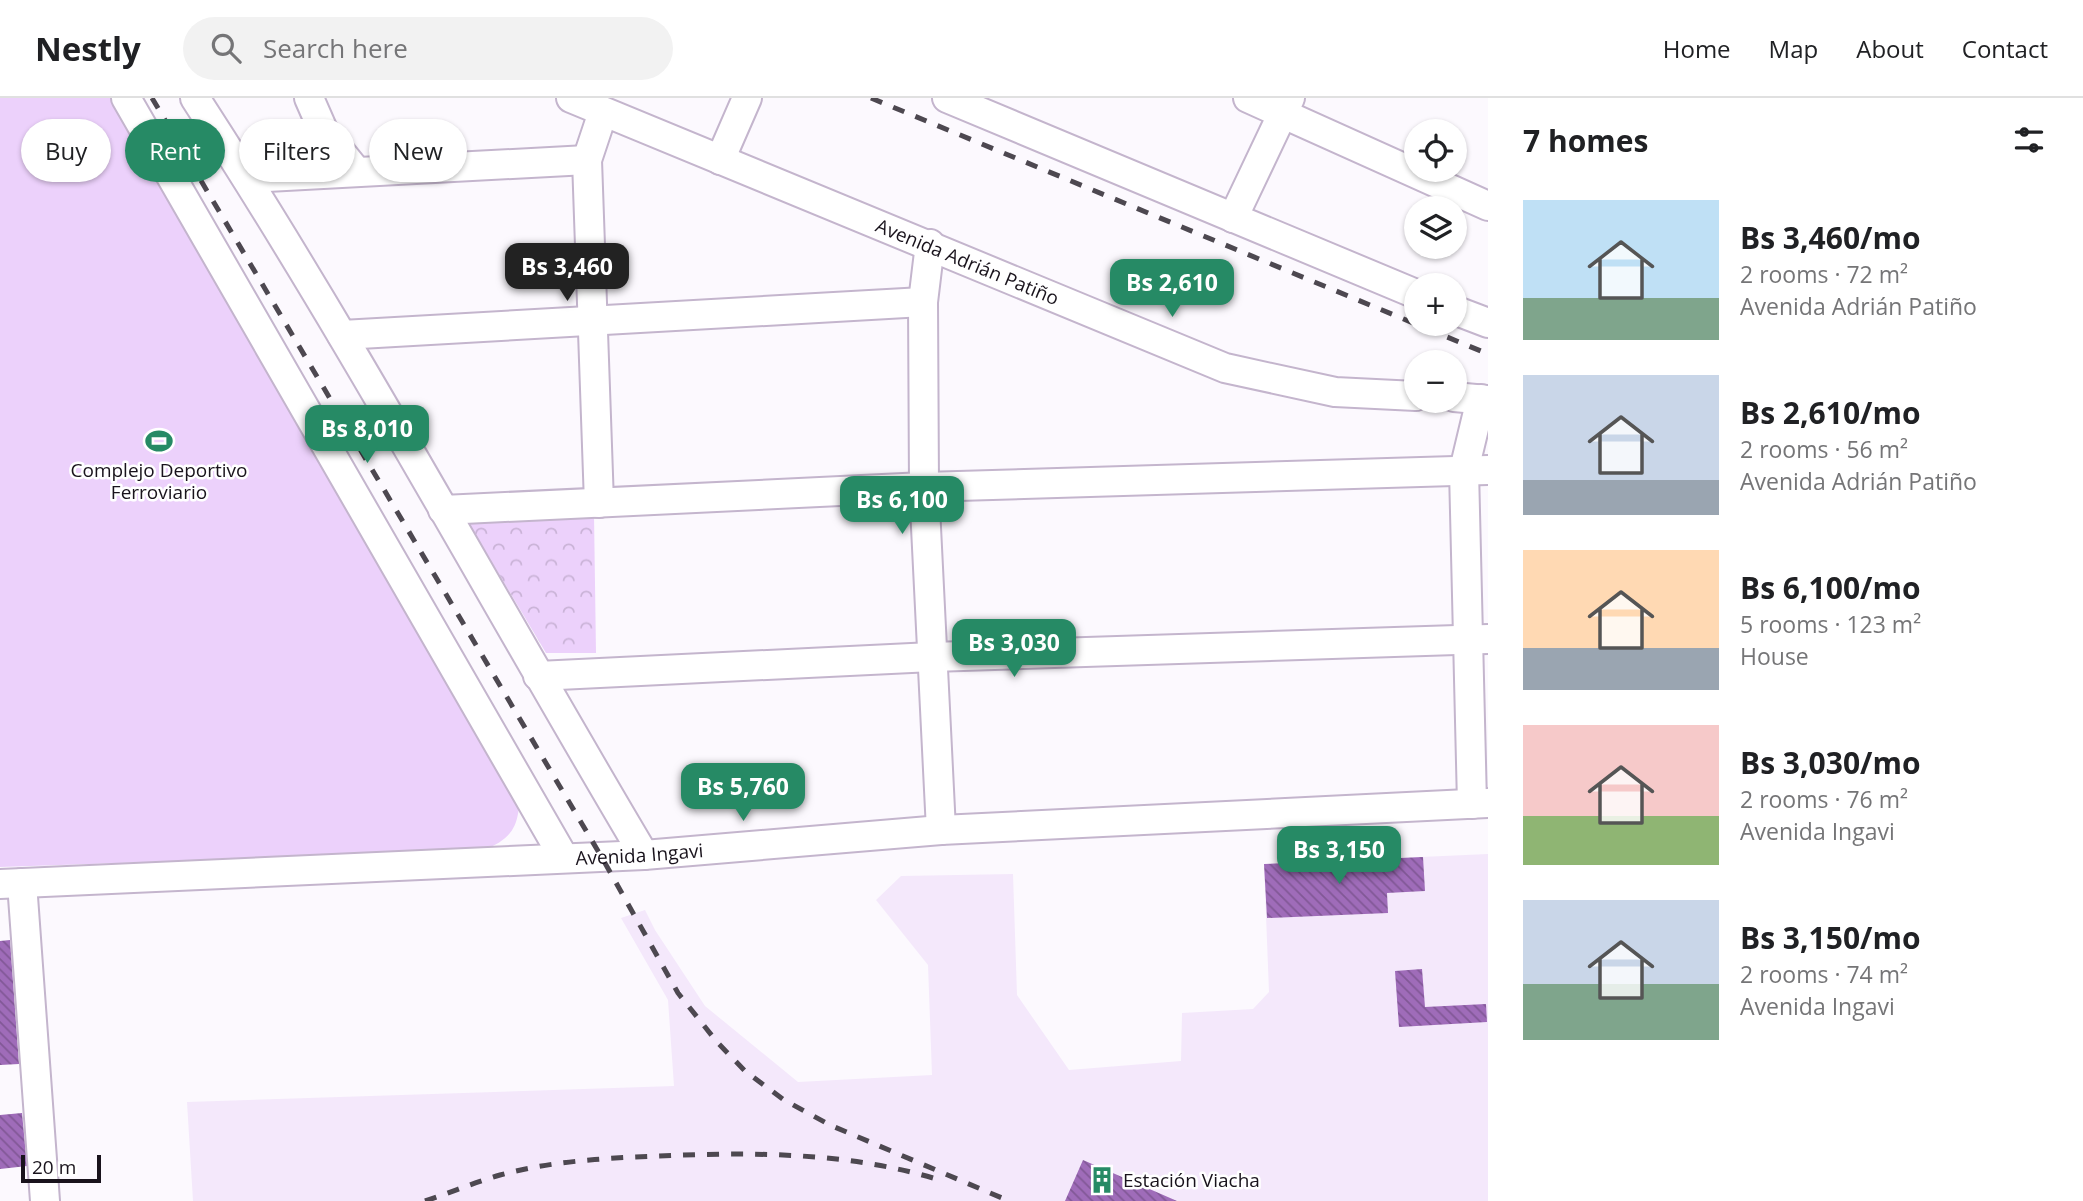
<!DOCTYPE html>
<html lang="en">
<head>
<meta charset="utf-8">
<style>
	body { margin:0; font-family:"Open Sans",sans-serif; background:#f2f2f2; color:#202124; height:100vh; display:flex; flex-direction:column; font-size:26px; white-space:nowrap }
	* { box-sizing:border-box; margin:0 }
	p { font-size:23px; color:#757577 }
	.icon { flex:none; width:38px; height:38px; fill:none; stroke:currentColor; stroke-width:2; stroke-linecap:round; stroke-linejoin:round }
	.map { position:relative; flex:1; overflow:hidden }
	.sheet { display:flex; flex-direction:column; background:#fff; width:595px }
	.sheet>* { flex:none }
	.banner { position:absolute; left:21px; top:21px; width:665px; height:63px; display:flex; gap:14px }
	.controls { position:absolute; left:1404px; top:21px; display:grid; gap:14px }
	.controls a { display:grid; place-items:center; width:63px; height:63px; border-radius:50%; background:#fff; box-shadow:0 2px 5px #0004; font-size:35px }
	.scale { position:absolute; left:21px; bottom:18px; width:80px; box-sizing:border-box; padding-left:7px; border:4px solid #19131c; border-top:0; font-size:19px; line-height:24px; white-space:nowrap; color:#19131c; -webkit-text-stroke:5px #fff; paint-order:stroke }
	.price { position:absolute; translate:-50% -60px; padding:0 16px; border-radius:14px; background:#268a65; color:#fff; font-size:23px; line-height:46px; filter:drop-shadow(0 2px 4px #0008) }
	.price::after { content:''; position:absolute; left:50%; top:42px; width:21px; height:16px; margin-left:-10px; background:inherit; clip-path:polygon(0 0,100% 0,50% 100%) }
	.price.on { background:#222; color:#fff }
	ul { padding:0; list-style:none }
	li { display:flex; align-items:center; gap:21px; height:175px; padding:0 35px }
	li span { display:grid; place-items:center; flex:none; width:196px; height:140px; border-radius:0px; color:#555 }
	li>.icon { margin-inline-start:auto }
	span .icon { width:84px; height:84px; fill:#fffc; stroke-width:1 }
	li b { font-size:30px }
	h2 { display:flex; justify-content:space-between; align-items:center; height:84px; padding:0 35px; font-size:30px }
	.chip { padding:0 24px; border-radius:32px; background:#fff; box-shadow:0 2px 5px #0004; font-size:24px; line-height:63px }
	.chip.on { background:#268a65; color:#fff }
	header { display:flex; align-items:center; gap:42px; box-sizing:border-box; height:98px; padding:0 35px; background:#fff; border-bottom:2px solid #e0e0e0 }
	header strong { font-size:33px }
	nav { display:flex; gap:38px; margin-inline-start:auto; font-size:24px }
	.search { width:490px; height:63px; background:#f2f2f2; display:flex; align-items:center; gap:18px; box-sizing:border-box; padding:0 24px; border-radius:38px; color:#757577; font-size:26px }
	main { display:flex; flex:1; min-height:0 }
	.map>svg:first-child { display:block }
	.built { fill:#f4e8fb }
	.park { fill:url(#park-crowns) }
	.pitch { fill:#ecd1fb }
	.building { fill:url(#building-back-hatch) }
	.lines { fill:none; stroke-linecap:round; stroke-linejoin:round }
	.minor-casing { stroke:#c4b5cd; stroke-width:32 }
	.minor { stroke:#fff; stroke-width:28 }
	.rail { stroke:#4d4850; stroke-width:5; stroke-dasharray:12 12; stroke-linecap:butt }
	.labels { text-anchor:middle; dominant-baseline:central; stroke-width:5; stroke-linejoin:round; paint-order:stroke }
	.street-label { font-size:19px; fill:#19131c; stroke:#fff }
	.poi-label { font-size:19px; fill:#19131c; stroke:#fff }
</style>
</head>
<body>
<header>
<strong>Nestly</strong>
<div class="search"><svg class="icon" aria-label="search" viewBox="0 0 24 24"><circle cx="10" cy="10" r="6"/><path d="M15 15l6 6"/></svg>Search here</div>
<nav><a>Home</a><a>Map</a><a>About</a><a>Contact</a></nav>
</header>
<main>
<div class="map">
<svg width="1488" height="1103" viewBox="0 0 1488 1103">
	<defs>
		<pattern id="park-crowns" width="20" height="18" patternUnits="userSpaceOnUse" patternTransform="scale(1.75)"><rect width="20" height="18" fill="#ecd1fb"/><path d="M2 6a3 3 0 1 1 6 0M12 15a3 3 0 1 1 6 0" fill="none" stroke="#cab3d7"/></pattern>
		<pattern id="building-back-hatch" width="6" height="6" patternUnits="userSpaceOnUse" patternTransform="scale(1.75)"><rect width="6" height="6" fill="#9f6cb9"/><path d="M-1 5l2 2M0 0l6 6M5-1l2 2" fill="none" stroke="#815896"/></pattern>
	</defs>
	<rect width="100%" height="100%" fill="#fcf9fe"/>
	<path class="built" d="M 1488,756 L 1488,1103 L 193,1103 L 187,1004 L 674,988 L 668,902 L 621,820 L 645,812 L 655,832 L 705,908 L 798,984 L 932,977 L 928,867 L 876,802 L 901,778 L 1013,776 L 1017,897 L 1069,972 L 1181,963 L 1182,915 L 1253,911 L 1269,894 L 1264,766 Z"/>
	<path class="park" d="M 594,417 L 596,555 L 546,555 L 469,426 L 485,418 Z"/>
	<path class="pitch" d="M 0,0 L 114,0 L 520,685 C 519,721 520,739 481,753 L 0,769 Z"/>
	<path class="building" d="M 1423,759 L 1425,793 L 1387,795 L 1388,815 L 1267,820 L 1264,766 Z
		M 10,842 L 19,966 L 0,967 L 0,843 Z
		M 1422,871 L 1425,909 L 1486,906 L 1487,924 L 1399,929 L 1395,873 Z
		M 22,1015 L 27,1068 L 0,1071 L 0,1017 Z
		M 1083,1062 L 1177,1103 L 1065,1103 Z"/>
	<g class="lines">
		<defs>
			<g id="minor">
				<path d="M 126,0 L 564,760"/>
				<path d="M 195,0 C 355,246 494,505 644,757"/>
				<path d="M 309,0 L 323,32 L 357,74"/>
				<path id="s1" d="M 571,0 L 1225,270 L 1335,294 L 1416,298"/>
				<path d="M 947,0 L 1416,196"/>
				<path d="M 1248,0 L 1488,108"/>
				<path d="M 720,62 L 747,0"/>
				<path d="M 247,80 L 587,62"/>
				<path d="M 1233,120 L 1290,0"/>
				<path d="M 930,146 L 923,204 L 924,389 L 941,732"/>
				<path d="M 1454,212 L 1488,225"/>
				<path d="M 342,237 L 923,204"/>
				<path d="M 1454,299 L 1488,302"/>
				<path d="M 599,405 L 587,62 L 603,14"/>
				<path d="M 443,412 L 924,389 L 1488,372"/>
				<path d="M 538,578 L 932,559 L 1488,541"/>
				<path d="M 1472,706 L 1464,372 L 1481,301"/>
				<path d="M 22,785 L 45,1103"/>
				<path id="s2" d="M 0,786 L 644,757 L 941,732 L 1488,705"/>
			</g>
		</defs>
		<use href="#minor" class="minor-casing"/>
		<use href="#minor" class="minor"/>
		<path class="rail" d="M 152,0 L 601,758 L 678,895 L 717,944 L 745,973 L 784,1002 L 830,1027 L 1009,1103
			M 871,0 L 1488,256
			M 425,1103 C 450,1095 475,1084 500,1077 C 551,1063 606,1060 659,1058 C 750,1054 845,1054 933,1080"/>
	</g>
	<defs>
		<symbol id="stadium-bare" viewBox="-9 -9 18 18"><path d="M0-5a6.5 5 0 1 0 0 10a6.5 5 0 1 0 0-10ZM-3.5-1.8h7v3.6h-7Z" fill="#268a65" stroke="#fff" stroke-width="2.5" paint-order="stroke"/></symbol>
		<symbol id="building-bare" viewBox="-9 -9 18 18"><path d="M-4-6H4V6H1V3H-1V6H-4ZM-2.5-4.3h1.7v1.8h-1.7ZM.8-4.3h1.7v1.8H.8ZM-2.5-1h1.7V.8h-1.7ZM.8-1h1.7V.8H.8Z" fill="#268a65" stroke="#fff" stroke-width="2.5" paint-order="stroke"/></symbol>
	</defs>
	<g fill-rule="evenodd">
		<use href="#stadium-bare" x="140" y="324" width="38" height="38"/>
		<use href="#building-bare" x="1083" y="1063" width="38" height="38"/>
	</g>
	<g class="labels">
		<g class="street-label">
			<text stroke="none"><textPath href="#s1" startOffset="429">Avenida Adrián Patiño</textPath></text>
			<text stroke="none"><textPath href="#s2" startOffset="640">Avenida Ingavi</textPath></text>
		</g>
		<g class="poi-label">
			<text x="159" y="372">Complejo Deportivo<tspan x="159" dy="22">Ferroviario</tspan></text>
			<text x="1123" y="1082" text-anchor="start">Estación Viacha</text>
		</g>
	</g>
</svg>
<div class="controls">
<a><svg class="icon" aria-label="locate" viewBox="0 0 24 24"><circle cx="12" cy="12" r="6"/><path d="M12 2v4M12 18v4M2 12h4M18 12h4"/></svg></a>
<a><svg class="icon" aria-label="layers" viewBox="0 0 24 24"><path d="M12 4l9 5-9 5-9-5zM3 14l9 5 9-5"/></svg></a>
<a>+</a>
<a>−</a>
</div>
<div class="scale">20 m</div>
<b class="price on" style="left:567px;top:205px">Bs 3,460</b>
<b class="price" style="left:1172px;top:221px">Bs 2,610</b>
<b class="price" style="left:367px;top:367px">Bs 8,010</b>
<b class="price" style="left:902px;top:438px">Bs 6,100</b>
<b class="price" style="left:1014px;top:581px">Bs 3,030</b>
<b class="price" style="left:743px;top:725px">Bs 5,760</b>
<b class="price" style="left:1339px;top:788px">Bs 3,150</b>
<div class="banner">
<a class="chip">Buy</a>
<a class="chip on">Rent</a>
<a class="chip">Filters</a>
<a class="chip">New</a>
</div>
</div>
<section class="sheet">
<h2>7 homes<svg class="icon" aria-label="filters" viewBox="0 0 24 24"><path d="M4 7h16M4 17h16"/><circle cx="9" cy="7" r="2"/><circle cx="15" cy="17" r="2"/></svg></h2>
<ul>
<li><span style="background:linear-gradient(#bfe0f5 70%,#7fa58c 0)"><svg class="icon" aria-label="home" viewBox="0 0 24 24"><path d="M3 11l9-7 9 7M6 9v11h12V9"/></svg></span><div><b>Bs 3,460/mo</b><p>2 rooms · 72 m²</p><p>Avenida Adrián Patiño</p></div></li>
<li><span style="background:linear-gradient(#c9d6e8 75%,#9aa5b1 0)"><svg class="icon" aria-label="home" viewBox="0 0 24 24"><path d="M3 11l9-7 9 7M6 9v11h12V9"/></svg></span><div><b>Bs 2,610/mo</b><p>2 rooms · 56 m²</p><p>Avenida Adrián Patiño</p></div></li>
<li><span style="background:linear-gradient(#ffd9b3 70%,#9aa5b1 0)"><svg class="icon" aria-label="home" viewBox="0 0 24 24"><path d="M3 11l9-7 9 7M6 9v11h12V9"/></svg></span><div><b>Bs 6,100/mo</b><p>5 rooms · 123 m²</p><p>House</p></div></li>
<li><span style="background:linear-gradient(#f6c9c9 65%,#8fb573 0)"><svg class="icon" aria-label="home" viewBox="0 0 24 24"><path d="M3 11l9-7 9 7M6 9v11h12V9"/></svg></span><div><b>Bs 3,030/mo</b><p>2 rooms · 76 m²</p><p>Avenida Ingavi</p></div></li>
<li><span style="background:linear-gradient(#c9d6e8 60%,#7fa58c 0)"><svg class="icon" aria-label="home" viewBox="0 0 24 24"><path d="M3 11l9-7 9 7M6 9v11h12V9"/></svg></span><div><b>Bs 3,150/mo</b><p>2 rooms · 74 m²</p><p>Avenida Ingavi</p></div></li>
</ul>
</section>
</main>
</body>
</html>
